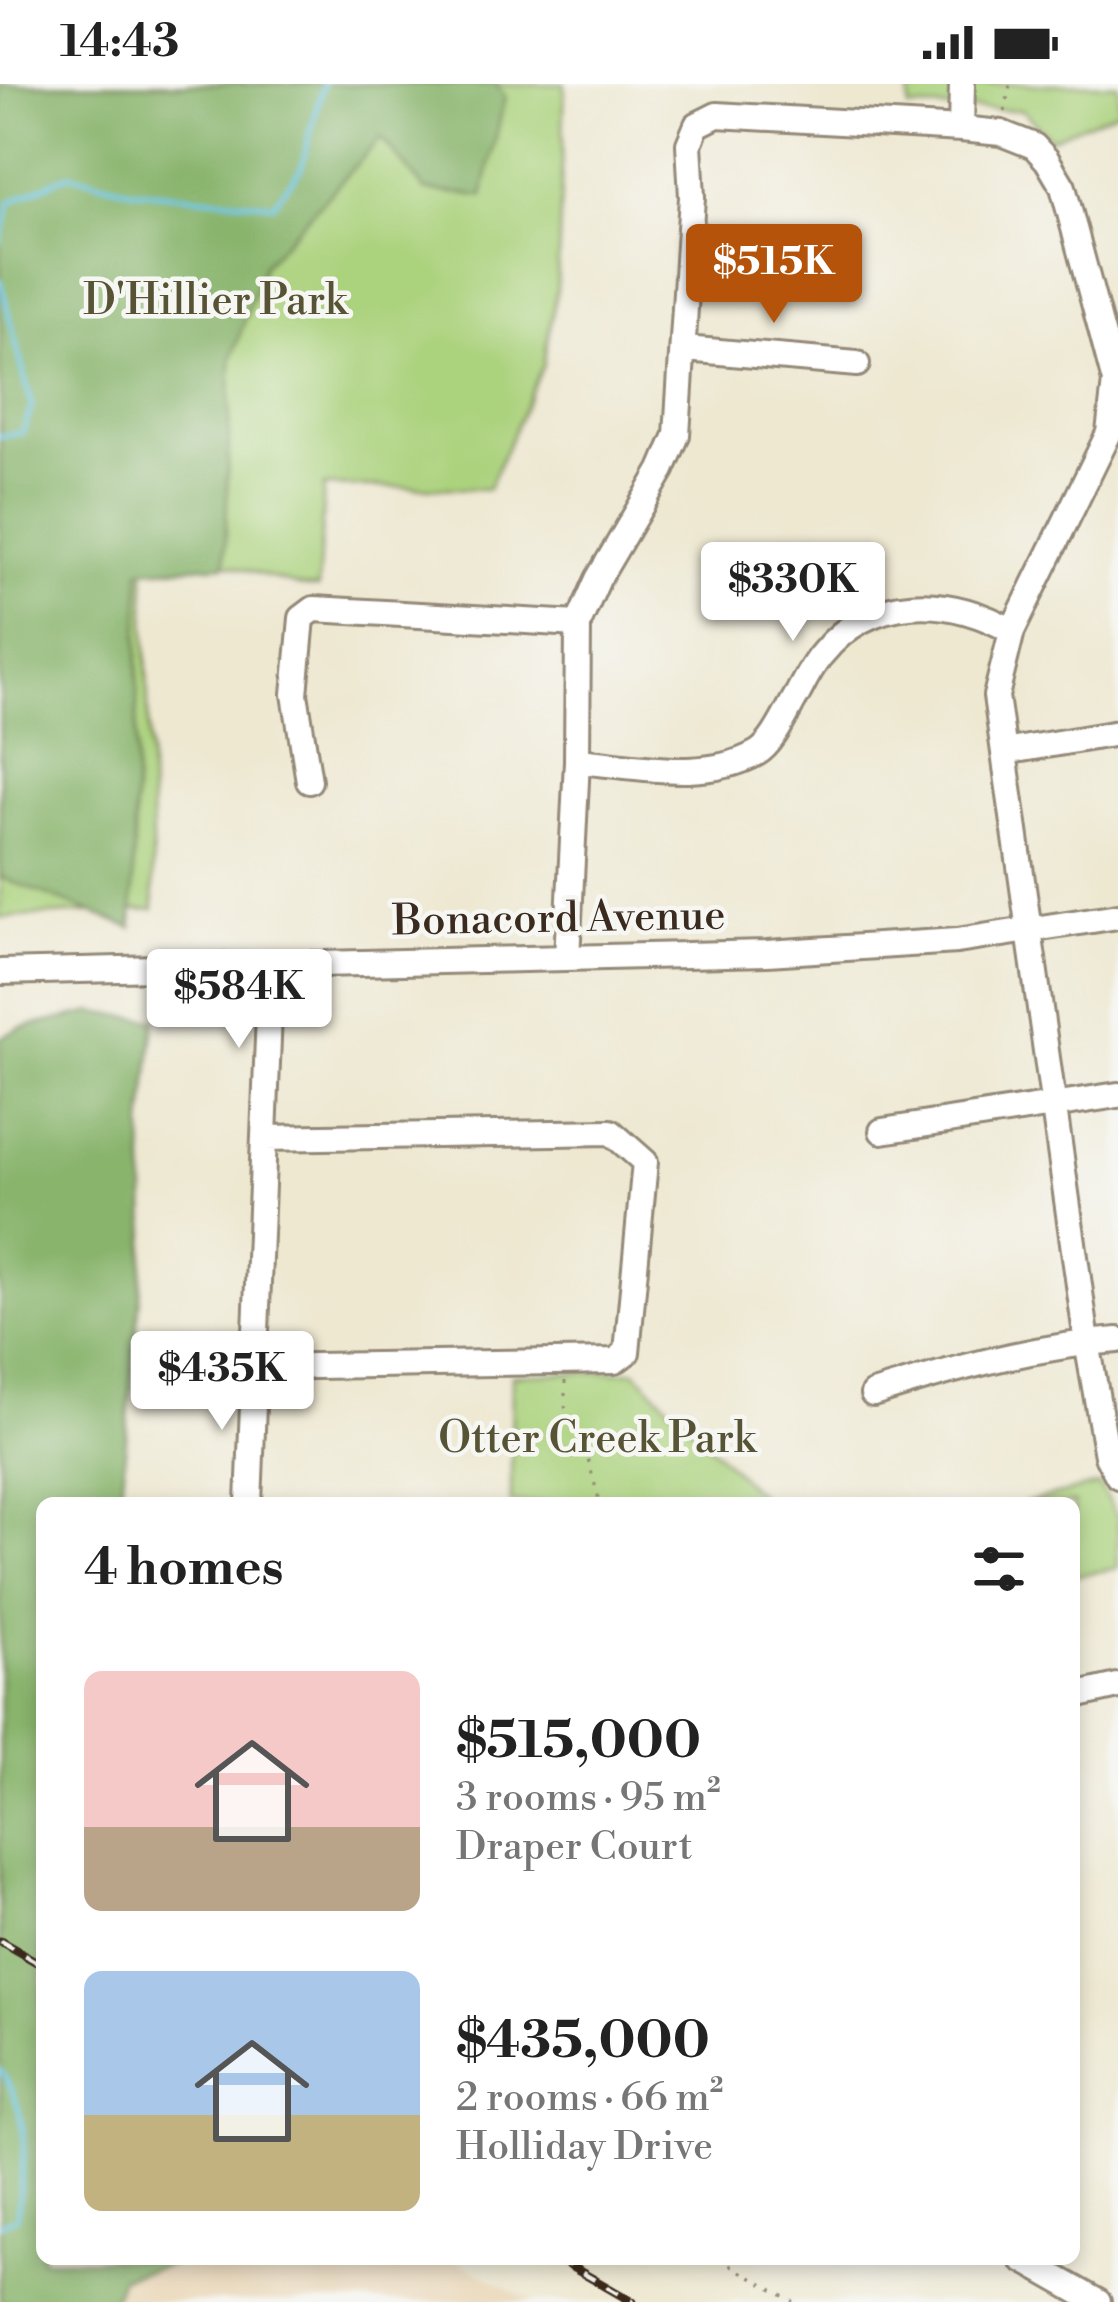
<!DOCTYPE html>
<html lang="en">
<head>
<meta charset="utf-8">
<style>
	body { margin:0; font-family:"Libre Bodoni",serif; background:#f6f6f6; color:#222; height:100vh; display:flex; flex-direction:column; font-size:45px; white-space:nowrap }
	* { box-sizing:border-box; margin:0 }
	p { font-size:39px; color:#767676 }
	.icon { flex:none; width:66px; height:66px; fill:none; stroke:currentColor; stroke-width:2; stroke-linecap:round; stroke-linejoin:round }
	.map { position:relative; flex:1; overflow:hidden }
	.details { position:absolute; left:36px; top:1413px; width:1044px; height:768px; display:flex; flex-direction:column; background:#fff; border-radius:18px; box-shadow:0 6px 18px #0003 }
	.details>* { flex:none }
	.price { position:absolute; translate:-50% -102px; padding:0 27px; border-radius:12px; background:#fff; color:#222; font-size:39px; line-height:78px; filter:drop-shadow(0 3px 6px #0008) }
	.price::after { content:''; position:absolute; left:50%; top:72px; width:36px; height:27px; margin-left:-18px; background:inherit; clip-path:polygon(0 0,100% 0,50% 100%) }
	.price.on { background:#b45309; color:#fff }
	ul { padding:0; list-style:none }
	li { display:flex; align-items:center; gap:36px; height:300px; padding:0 48px }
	li span { display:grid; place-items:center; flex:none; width:336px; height:240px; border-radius:18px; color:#555 }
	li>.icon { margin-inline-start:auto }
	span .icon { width:144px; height:144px; fill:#fffc; stroke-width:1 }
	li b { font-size:51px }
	h2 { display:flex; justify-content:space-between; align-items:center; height:144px; padding:0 48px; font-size:51px }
	.status { display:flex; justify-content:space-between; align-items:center; height:84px; padding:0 60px; background:#fff; direction:ltr }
	.status svg { height:33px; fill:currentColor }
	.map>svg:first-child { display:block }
	.built { fill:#ead8ba }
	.green { fill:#abd27d; stroke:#737e4e; stroke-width:3 }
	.forest { fill:#88b46c; stroke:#626f45; stroke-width:3 }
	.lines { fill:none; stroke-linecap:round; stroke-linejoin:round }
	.stream { stroke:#68c6e6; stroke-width:4.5 }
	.minor-casing { stroke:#948978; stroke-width:30 }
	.path { stroke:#948978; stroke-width:3; stroke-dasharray:3 9; stroke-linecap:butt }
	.minor { stroke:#fff; stroke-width:24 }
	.rail-casing { stroke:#3b2a1e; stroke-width:9 }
	.rail { stroke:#f6f6f2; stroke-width:4.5; stroke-dasharray:14; stroke-linecap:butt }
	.labels { text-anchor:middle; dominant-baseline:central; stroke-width:9; stroke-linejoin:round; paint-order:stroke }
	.park-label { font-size:42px; fill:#575436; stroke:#f6f6f2 }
	.street-label { font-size:42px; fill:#3b2a1e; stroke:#f6f6f2 }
</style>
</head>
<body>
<div class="status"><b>14:43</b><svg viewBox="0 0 49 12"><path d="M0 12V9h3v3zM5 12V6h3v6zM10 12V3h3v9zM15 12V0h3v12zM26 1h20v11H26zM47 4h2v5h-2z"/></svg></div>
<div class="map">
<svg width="1118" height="2218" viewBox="0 0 1118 2218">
	<rect width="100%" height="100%" fill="#f6f6f2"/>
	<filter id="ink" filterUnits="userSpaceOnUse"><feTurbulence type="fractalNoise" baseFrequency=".00833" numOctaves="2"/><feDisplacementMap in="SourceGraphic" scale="24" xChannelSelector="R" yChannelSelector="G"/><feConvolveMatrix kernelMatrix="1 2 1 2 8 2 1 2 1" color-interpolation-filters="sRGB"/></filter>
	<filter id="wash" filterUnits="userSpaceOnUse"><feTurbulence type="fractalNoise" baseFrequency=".004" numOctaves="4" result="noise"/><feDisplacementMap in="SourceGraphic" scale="48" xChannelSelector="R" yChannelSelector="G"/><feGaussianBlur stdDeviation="2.7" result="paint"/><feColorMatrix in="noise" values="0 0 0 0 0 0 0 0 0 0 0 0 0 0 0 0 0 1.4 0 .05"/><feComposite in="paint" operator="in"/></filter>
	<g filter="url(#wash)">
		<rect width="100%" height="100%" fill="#eee8d1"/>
		<path class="built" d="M 193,2175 L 454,2175 L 533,2218 L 112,2218 L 121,2193 Z"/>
		<path class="green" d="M 0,0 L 565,0 L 557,205 L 543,281 L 488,405 L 324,402 L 318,504 L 298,502 L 143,454 L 154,825 L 0,834 Z
			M 910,0 L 1118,0 L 1118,26 L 1051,54 L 1022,26 L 909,24 Z
			M 635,1287 L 767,1419 L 511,1419 L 512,1291 Z
			M 1099,1401 L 1118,1434 L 1118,1484 L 1074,1492 L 1074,1419 L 1024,1419 Z"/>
		<path class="forest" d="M 0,0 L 496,0 L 505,12 L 483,112 L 425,106 L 381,54 L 264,180 L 231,276 L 225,481 L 140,486 L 132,844 L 0,793 Z
			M 93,928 L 155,936 L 143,1042 L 146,1149 L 120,1419 L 42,1419 L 42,2175 L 193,2175 L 121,2193 L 112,2218 L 0,2218 L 0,954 L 21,944 Z"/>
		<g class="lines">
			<path class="stream" d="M 0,158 L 10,118 L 69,90 L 131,106 L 273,120 L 301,85 L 323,0
				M 0,196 L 32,322 L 22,349 L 0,352
				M 0,1986 C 34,2036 23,2077 17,2133 L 0,2140"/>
		</g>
	</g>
	<g filter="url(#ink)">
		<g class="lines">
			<defs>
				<path id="minor" d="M 961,45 L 962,0
					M 685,265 L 857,280
					M 1004,668 L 1118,649
					M 577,677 C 634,681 704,699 757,669 C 774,659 787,627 798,609 C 805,596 812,581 822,570 C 872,508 948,511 1012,547
					M 309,697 L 295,610 L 302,534 L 314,525 L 578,540
					M 567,874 L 577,677 L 578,540 L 598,495 L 662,386 L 677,351 L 692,113 L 689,60 L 697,41 L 717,31 L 961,45 L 1001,49 L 1034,62 L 1047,76 L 1063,103 L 1115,298 L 1109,349 L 1012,547 L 996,612 L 1087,1258 L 1107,1372 L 1118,1392
					M 0,888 L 767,869 L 957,857 L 1118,832
					M 882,1047 L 1118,1011
					M 256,1283 L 615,1277 L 627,1268 L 645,1078 L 611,1048 L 265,1054
					M 873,1310 C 953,1285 1034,1262 1118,1256
					M 249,1419 L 271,881
					M 1074,1612 L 1118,1602
					M 1022,2175 L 1098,2218"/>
			</defs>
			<use href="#minor" class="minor-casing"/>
			<path class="path" d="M 1005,28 L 1010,0
				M 565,1297 L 565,1322 L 583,1357 L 600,1419
				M 719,2175 L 794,2218"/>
			<use href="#minor" class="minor"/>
			<defs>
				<path id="rail" d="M 0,1857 L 42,1881
					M 558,2175 L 633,2218"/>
			</defs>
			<use href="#rail" class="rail-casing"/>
			<use href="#rail" class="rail"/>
		</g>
	</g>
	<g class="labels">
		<g class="park-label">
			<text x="215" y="217">D'Hillier Park</text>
			<text x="597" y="1355">Otter Creek Park</text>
		</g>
		<g class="street-label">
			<text transform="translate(559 835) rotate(-1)">Bonacord Avenue</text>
		</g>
	</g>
</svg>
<b class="price on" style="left:774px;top:242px">$515K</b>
<b class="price" style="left:793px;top:560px">$330K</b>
<b class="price" style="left:239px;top:967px">$584K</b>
<b class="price" style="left:222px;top:1349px">$435K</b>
<section class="details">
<h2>4 homes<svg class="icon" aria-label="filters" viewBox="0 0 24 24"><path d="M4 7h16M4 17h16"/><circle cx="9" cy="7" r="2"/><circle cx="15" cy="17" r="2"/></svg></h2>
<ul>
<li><span style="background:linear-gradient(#f6c9c9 65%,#b9a48a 0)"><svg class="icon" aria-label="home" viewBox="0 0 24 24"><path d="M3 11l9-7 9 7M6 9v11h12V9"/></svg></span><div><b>$515,000</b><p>3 rooms · 95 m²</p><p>Draper Court</p></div></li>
<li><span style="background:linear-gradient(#a9c7e8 60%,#c2b280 0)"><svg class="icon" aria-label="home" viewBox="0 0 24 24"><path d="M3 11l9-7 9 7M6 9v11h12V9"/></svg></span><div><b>$435,000</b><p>2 rooms · 66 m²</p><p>Holliday Drive</p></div></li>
</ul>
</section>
</div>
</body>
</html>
